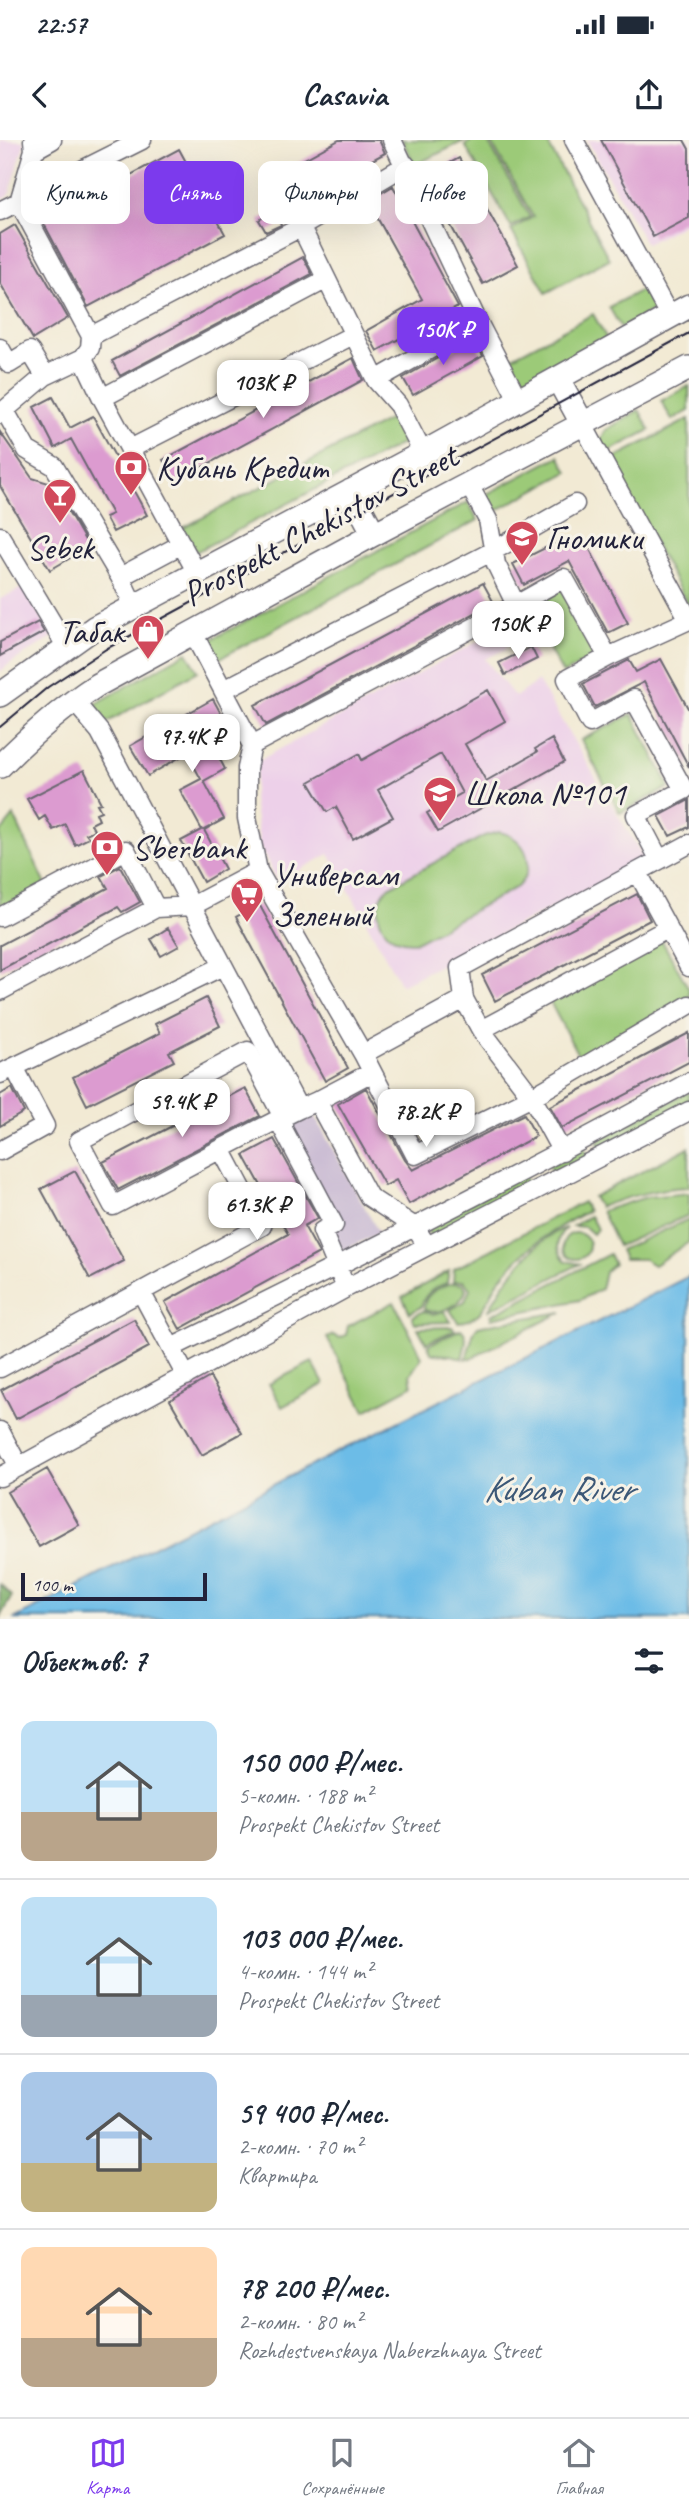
<!DOCTYPE html>
<html lang="ru">
<head>
<meta charset="utf-8">
<style>
	body { margin:0; font-family:Caveat,sans-serif; background:#f2f2f3; color:#1f2937; height:100vh; display:flex; flex-direction:column; font-size:26px; white-space:nowrap }
	* { box-sizing:border-box; margin:0 }
	p { font-size:23px; color:#747a83 }
	.icon { flex:none; width:38px; height:38px; fill:none; stroke:currentColor; stroke-width:2; stroke-linecap:round; stroke-linejoin:round }
	.map { position:relative; height:1479px; overflow:hidden }
	.panel { display:flex; flex-direction:column; background:#fff; flex:1 }
	.panel>* { flex:none }
	.hud { position:absolute; left:21px; top:21px; width:648px; height:63px; display:flex; gap:14px }
	.scale { position:absolute; left:21px; bottom:18px; width:186px; box-sizing:border-box; padding-left:7px; border:4px solid #22223b; border-top:0; font-size:19px; line-height:24px; white-space:nowrap; color:#22223b; -webkit-text-stroke:5px #f7f3e8; paint-order:stroke }
	.price { position:absolute; translate:-50% -60px; padding:0 16px; border-radius:14px; background:#fff; color:#222; font-size:23px; line-height:46px; filter:drop-shadow(0 2px 4px #0008) }
	.price::after { content:''; position:absolute; left:50%; top:42px; width:21px; height:16px; margin-left:-10px; background:inherit; clip-path:polygon(0 0,100% 0,50% 100%) }
	.price.active { background:#7c3aed; color:#fff }
	ul { padding:0; list-style:none }
	li { display:flex; align-items:center; gap:21px; height:175px; padding:0 21px }
	li+li { border-top:2px solid #e0e1e3 }
	li span { display:grid; place-items:center; flex:none; width:196px; height:140px; border-radius:14px; color:#555 }
	li>.icon { margin-inline-start:auto }
	span .icon { width:84px; height:84px; fill:#fffc; stroke-width:1 }
	li b { font-size:30px }
	h2 { display:flex; justify-content:space-between; align-items:center; height:84px; padding:0 21px; font-size:30px }
	.tag { padding:0 24px; border-radius:14px; background:#fff; box-shadow:0 7px 28px #0002; font-size:24px; line-height:63px }
	.tag.active { background:#7c3aed; color:#fff }
	.status { display:flex; justify-content:space-between; align-items:center; height:49px; padding:0 35px; background:#fff; direction:ltr }
	.status svg { height:19px; fill:currentColor }
	header { display:flex; justify-content:space-between; align-items:center; height:91px; padding:0 21px; background:#fff; font-size:32px; font-weight:700 }
	.menu { display:flex; justify-content:space-around; align-items:center; height:98px; border-top:2px solid #e0e1e3; background:#fff; font-size:19px; color:#747a83 }
	.menu a { display:grid; justify-items:center; gap:4px }
	.menu .active { color:#7c3aed }
	.map>svg:first-child { display:block }
	.built { fill:#edd0e9 }
	.industrial { fill:#ccbed4 }
	.green { fill:#9cca78; stroke:#5f765a; stroke-width:2 }
	.forest { fill:#7dae68; stroke:#506852; stroke-width:2 }
	.water { fill:#6cbce7; stroke:#476f91; stroke-width:2 }
	.building { fill:#dc9bd0 }
	.lines { fill:none; stroke-linecap:round; stroke-linejoin:round }
	.minor-casing { stroke:#6b6871; stroke-width:21 }
	.major-casing { stroke:#6b6871; stroke-width:26 }
	.minor { stroke:#fff; stroke-width:18 }
	.major { stroke:#fff; stroke-width:23 }
	.tram { stroke:#22223b; stroke-width:2 }
	.labels { text-anchor:middle; dominant-baseline:central; stroke-width:6; stroke-linejoin:round; paint-order:stroke }
	.poi-label { font-size:35px; fill:#22223b; stroke:#f7f3e8; text-anchor:start }
	.street-label { font-size:35px; fill:#22223b; stroke:#f7f3e8 }
	.water-label { font-size:37px; font-style:italic; fill:#3c5877; stroke:#f7f3e8 }
</style>
</head>
<body>
<div class="status"><b>22:57</b><svg viewBox="0 0 49 12"><path d="M0 12V9h3v3zM5 12V6h3v6zM10 12V3h3v9zM15 12V0h3v12zM26 1h20v11H26zM47 4h2v5h-2z"/></svg></div>
<header><svg class="icon" aria-label="back" viewBox="0 0 24 24"><path d="M15 5l-7 7 7 7"/></svg>Casavia<svg class="icon" aria-label="share" viewBox="0 0 24 24"><path d="M12 15V3M7 8l5-5 5 5M5 13v7h14v-7"/></svg></header>
<div class="map">
<svg width="689" height="1479" viewBox="0 0 689 1479">
	<rect width="100%" height="100%" fill="#f7f3e8"/>
	<filter id="ink" filterUnits="userSpaceOnUse"><feTurbulence type="fractalNoise" baseFrequency=".0143" numOctaves="2"/><feDisplacementMap in="SourceGraphic" scale="14" xChannelSelector="R" yChannelSelector="G"/><feConvolveMatrix kernelMatrix="1 2 1 2 8 2 1 2 1" color-interpolation-filters="sRGB"/></filter>
	<filter id="wash" filterUnits="userSpaceOnUse"><feTurbulence type="fractalNoise" baseFrequency=".00686" numOctaves="4" result="noise"/><feDisplacementMap in="SourceGraphic" scale="28" xChannelSelector="R" yChannelSelector="G"/><feGaussianBlur stdDeviation="1.57" result="paint"/><feColorMatrix in="noise" values="0 0 0 0 0 0 0 0 0 0 0 0 0 0 0 0 0 1.4 0 .05"/><feComposite in="paint" operator="in"/></filter>
	<g filter="url(#wash)">
		<rect width="100%" height="100%" fill="#f2ead4"/>
		<path class="built" d="M 0,0 L 25,1 L 9,56 L 0,60 Z
			M 587,0 L 689,0 L 689,81 L 646,104 Z
			M 24,447 L 53,497 L 9,524 L 0,532 L 0,459 Z
			M 499,490 L 508,508 L 485,519 L 515,557 L 538,541 L 645,720 L 401,845 L 329,714 L 278,742 L 260,707 L 253,659 L 258,621 Z"/>
		<path class="industrial" d="M 314,975 L 379,1093 L 342,1111 L 287,989 Z"/>
		<path class="green" d="M 402,0 L 466,0 L 415,25 Z
			M 473,0 L 487,0 L 530,77 L 511,87 L 465,5 Z
			M 490,0 L 546,0 L 609,119 L 546,153 L 511,90 L 533,77 Z
			M 643,149 L 654,170 L 621,188 L 609,167 Z
			M 593,174 L 607,199 L 517,248 L 503,222 Z
			M 689,246 L 689,271 L 672,280 L 661,261 Z
			M 639,270 L 650,290 L 606,313 L 600,301 L 606,290 Z
			M 394,277 L 407,301 L 196,412 L 183,388 Z
			M 689,279 L 689,467 L 609,321 Z
			M 559,316 L 568,332 L 492,373 L 483,356 Z
			M 468,362 L 478,380 L 213,522 L 203,504 Z
			M 561,447 L 598,515 L 563,534 L 526,467 Z
			M 187,512 L 198,531 L 102,585 L 92,566 Z
			M 632,574 L 670,647 L 620,673 L 581,600 Z
			M 14,676 L 47,747 L 0,773 L 0,693 Z
			M 499,692 C 527,697 538,728 517,747 L 418,801 C 385,808 365,770 389,747 L 484,696 Z
			M 661,799 L 689,849 L 689,856 L 579,917 L 549,860 Z
			M 689,951 L 689,967 L 604,1013 L 597,1001 Z
			M 689,1007 L 689,1047 C 657,1048 628,1057 599,1067 L 593,1057 Z
			M 584,1008 L 590,1021 L 555,1039 L 549,1026 Z
			M 523,1034 L 529,1045 L 432,1099 L 426,1087 Z
			M 689,1053 L 689,1075 L 618,1106 L 601,1071 L 647,1057 Z
			M 583,1062 L 588,1071 C 555,1088 524,1108 501,1138 C 486,1156 486,1181 458,1182 L 450,1170 L 465,1161 L 470,1149 L 464,1141 L 453,1141 L 454,1129 Z
			M 590,1076 L 597,1089 L 593,1094 L 585,1087 L 573,1086 Z
			M 689,1079 L 689,1102 L 654,1125 L 644,1119 L 624,1119 L 620,1110 Z
			M 566,1088 C 555,1098 555,1110 566,1121 L 580,1124 L 489,1170 C 501,1144 537,1096 566,1088 Z
			M563 1106a13 13 0 1 1 26 0a13 13 0 1 1-26 0Z
			M 609,1114 L 614,1124 L 605,1132 L 601,1149 L 580,1160 L 491,1178 L 491,1175 Z
			M 449,1131 L 447,1143 C 435,1147 424,1153 421,1167 L 410,1173 L 402,1157 Z
			M 454,1143 L 463,1144 L 466,1149 C 463,1165 438,1177 424,1169 C 424,1153 440,1146 454,1143 Z
			M 394,1162 L 422,1217 L 410,1235 L 412,1246 L 365,1271 L 327,1198 L 333,1195 L 340,1198 L 346,1195 L 348,1186 Z
			M 423,1171 L 433,1174 L 444,1171 L 451,1182 L 415,1183 L 412,1177 Z
			M 562,1172 L 471,1218 L 466,1219 L 474,1191 L 478,1186 Z
			M 452,1187 L 455,1190 L 426,1203 L 418,1188 Z
			M 461,1189 C 470,1197 464,1209 462,1219 C 450,1212 441,1217 431,1213 L 428,1205 Z
			M 312,1222 L 324,1244 L 282,1267 L 269,1244 Z"/>
		<path class="forest" d="M 0,1444 L 12,1456 L 0,1477 Z"/>
		<path class="water" d="M 689,1136 L 689,1479 L 14,1479 L 306,1328 Z"/>
		<g id="blocks">
			<path class="building" d="M 339,0 L 379,0 L 385,13 L 281,70 L 265,41 Z
				M 601,0 L 684,0 L 689,9 L 689,78 L 653,97 Z
				M 179,9 L 225,94 L 88,167 L 43,82 Z
				M 459,18 L 518,125 L 483,144 L 424,37 Z
				M 393,46 L 458,167 L 377,211 L 366,191 L 422,159 L 368,61 Z
				M 272,72 L 281,85 L 266,92 L 259,80 Z
				M 15,85 L 68,178 L 33,199 L 0,143 L 0,94 Z
				M 303,117 L 312,134 L 120,236 L 112,221 Z
				M 473,198 L 483,216 L 413,255 L 403,238 Z
				M 353,218 L 363,240 L 175,342 L 163,320 Z
				M 53,257 L 70,288 L 93,276 L 147,375 L 113,392 L 105,377 L 112,374 L 71,299 L 55,308 L 34,267 Z
				M 0,292 L 32,338 L 52,344 L 89,407 L 50,430 L 0,346 Z
				M 584,398 L 628,483 L 608,493 L 569,421 L 524,445 L 513,424 L 559,401 L 563,408 Z
				M 483,443 L 494,463 L 266,585 L 255,565 Z
				M 38,482 L 44,492 L 0,516 L 0,502 Z
				M 531,507 L 537,519 L 505,535 L 499,523 Z
				M 661,519 L 689,570 L 689,627 L 644,542 L 595,567 L 583,544 L 629,520 L 636,532 Z
				M 488,550 L 505,581 L 465,604 L 486,641 L 537,612 L 535,609 L 552,599 L 564,622 L 438,692 L 427,673 L 462,653 L 441,614 L 378,650 L 393,677 L 353,699 L 336,667 L 327,672 L 309,642 L 359,614 L 362,620 Z
				M 213,559 L 231,592 L 211,602 L 225,629 L 204,641 L 224,679 L 204,690 L 225,729 L 203,742 L 181,701 L 202,690 L 180,650 L 201,639 L 187,613 L 148,636 L 130,606 Z
				M 84,630 L 101,663 L 97,664 L 101,671 L 96,673 L 99,680 L 91,684 L 94,690 L 86,694 L 89,698 L 75,705 L 65,684 L 53,690 L 45,676 L 39,680 L 27,659 Z
				M 689,660 L 689,687 L 670,696 L 659,676 Z
				M 120,726 L 140,762 L 122,772 L 118,767 L 0,830 L 0,805 L 108,748 L 101,736 Z
				M 637,754 L 650,780 L 495,861 L 482,835 Z
				M 259,764 L 348,928 L 325,941 L 236,777 Z
				M 168,788 L 179,806 L 161,816 L 151,799 Z
				M 206,858 L 220,886 L 169,912 L 174,921 L 87,965 L 73,937 L 160,893 L 155,884 Z
				M 689,893 L 689,922 L 562,988 L 550,966 Z
				M 12,948 L 24,972 L 0,986 L 0,955 Z
				M 245,948 L 260,976 L 118,1050 L 103,1022 Z
				M 366,948 L 405,1020 L 413,1030 L 524,974 L 536,996 L 409,1064 L 396,1040 L 385,1046 L 338,964 Z
				M 274,999 L 318,1078 L 304,1086 L 319,1113 L 180,1189 L 165,1162 L 288,1094 L 244,1015 Z
				M 75,1031 L 124,1121 L 90,1139 L 41,1049 Z
				M 134,1179 L 149,1207 L 16,1279 L 1,1250 Z
				M 210,1237 L 242,1293 L 202,1315 L 170,1260 Z
				M 47,1329 L 79,1385 L 39,1407 L 7,1352 Z"/>
		</g>
	</g>
	<g filter="url(#ink)">
		<use href="#blocks" fill-opacity="0" stroke="#6b6871" stroke-width="2"/>
		<g class="lines">
			<defs>
				<path id="minor" d="M 33,0 L 34,10 L 19,62 L 91,196 L 90,208 L 83,218 L 102,258 L 197,433
					M 574,0 L 670,177
					M 34,10 L 52,0
					M 0,71 L 142,0
					M 301,87 L 376,240 L 398,265 L 423,313
					M 478,182 L 519,261
					M 91,196 L 301,87 L 406,25
					M 0,208 L 9,224 L 30,211 L 45,236 L 83,218
					M 376,240 L 478,182 L 392,0
					M 102,258 L 325,140
					M 5,271 L 27,310 L 54,326 L 120,437 L 134,466
					M 0,274 L 45,236
					M 582,283 L 689,480
					M 130,309 L 353,195
					M 0,396 L 66,506
					M 120,437 L 182,404
					M 516,465 L 564,438 L 608,517 L 689,480
					M 608,517 L 567,539 L 590,583 L 634,559 L 684,650 L 636,675 L 659,719
					M 223,550 L 495,410 L 575,364
					M 74,561 L 100,592 L 299,969 L 317,961 L 369,1057 L 415,1087 L 427,1106
					M 252,605 L 516,465 L 496,424 L 488,380 L 469,345
					M 689,704 L 460,828 L 464,859 L 481,890 L 532,957 L 689,865
					M 258,731 L 363,914 L 415,1015 L 532,957 L 562,1012
					M 638,733 L 689,827
					M 0,777 L 126,710 L 156,768
					M 0,851 L 156,768 L 192,766 L 258,731 L 247,678 L 247,628 L 252,605 L 193,493
					M 481,890 L 667,789
					M 363,914 L 464,859
					M 14,927 L 223,826
					M 0,934 L 14,927 L 45,986 L 0,1011
					M 317,961 L 372,932
					M 299,969 C 236,1000 175,1034 113,1066 L 79,1001 L 248,911 L 283,977 L 283,989 L 334,1085 L 322,1091 L 346,1148
					M 141,1152 L 186,1236
					M 171,1208 C 345,1123 519,1036 689,942
					M 0,1228 L 262,1086 L 221,1009
					M 0,1291 L 19,1327
					M 0,1337 L 346,1148 L 689,971"/>
				<path id="major" d="M 558,239 L 582,283
					M 351,351 L 374,394
					M 0,555 L 94,488 L 423,313 L 689,166
					M 0,626 C 30,596 62,568 97,545 L 374,394 L 689,228"/>
			</defs>
			<use href="#minor" class="minor-casing"/>
			<use href="#major" class="major-casing"/>
			<use href="#minor" class="minor"/>
			<use href="#major" class="major"/>
			<path class="tram" d="M 0,587 L 48,547 L 106,509 L 689,193"/>
		</g>
	</g>
	<defs>
		<symbol id="bank-pin" viewBox="-11 -11 22 30"><path d="M0 17L-7.5 6A9.5 9.5 0 1 1 7.5 6Z" fill="#d1495b" stroke="#f7f3e8"/><path d="M-6-4H6V4H-6ZM0-2.3a2.3 2.3 0 1 0 0 4.6a2.3 2.3 0 1 0 0-4.6Z" fill="#fff"/></symbol>
		<symbol id="bar-pin" viewBox="-11 -11 22 30"><path d="M0 17L-7.5 6A9.5 9.5 0 1 1 7.5 6Z" fill="#d1495b" stroke="#f7f3e8"/><path d="M-6-5H6L.8 .8V4.5H3.5V6h-7V4.5H-.8V.8Z" fill="#fff"/></symbol>
		<symbol id="school-pin" viewBox="-11 -11 22 30"><path d="M0 17L-7.5 6A9.5 9.5 0 1 1 7.5 6Z" fill="#d1495b" stroke="#f7f3e8"/><path d="M0-5L7-2L0 1L-7-2ZM-4 1L0 2.5L4 1V4Q0 6-4 4Z" fill="#fff"/></symbol>
		<symbol id="shop-pin" viewBox="-11 -11 22 30"><path d="M0 17L-7.5 6A9.5 9.5 0 1 1 7.5 6Z" fill="#d1495b" stroke="#f7f3e8"/><path d="M-5-2.5h2.3a2.7 3.5 0 0 1 5.4 0H5L5.5 6h-11ZM-1.5-2.5h3a1.5 2.3 0 0 0-3 0Z" fill="#fff"/></symbol>
		<symbol id="supermarket-pin" viewBox="-11 -11 22 30"><path d="M0 17L-7.5 6A9.5 9.5 0 1 1 7.5 6Z" fill="#d1495b" stroke="#f7f3e8"/><path d="M-6-5.5h2.5l.6 2H6L4.5 2H-2.5L-4.4-4H-6ZM-1.5 3.2a1.3 1.3 0 1 0 .1 0ZM3 3.2a1.3 1.3 0 1 0 .1 0Z" fill="#fff"/></symbol>
	</defs>
	<g fill-rule="evenodd">
		<use href="#bank-pin" x="112" y="308" width="38" height="52"/>
		<use href="#bar-pin" x="41" y="336" width="38" height="52"/>
		<use href="#school-pin" x="503" y="378" width="38" height="52"/>
		<use href="#shop-pin" x="129" y="472" width="38" height="52"/>
		<use href="#school-pin" x="421" y="634" width="38" height="52"/>
		<use href="#bank-pin" x="88" y="688" width="38" height="52"/>
		<use href="#supermarket-pin" x="228" y="735" width="38" height="52"/>
	</g>
	<g class="labels">
		<g class="poi-label">
			<text x="156" y="327">Кубань Кредит</text>
			<text x="546" y="397">Гномики</text>
			<text x="60" y="407" text-anchor="middle">Sebek</text>
			<text x="124" y="491" text-anchor="end">Табак</text>
			<text x="464" y="653">Школа №101</text>
			<text x="132" y="707">Sberbank</text>
			<text x="272" y="734">Универсам<tspan x="272" dy="40">Зеленый</tspan></text>
		</g>
		<g class="street-label">
			<text transform="translate(320 385) rotate(-28)">Prospekt Chekistov Street</text>
		</g>
		<g class="water-label">
			<text x="558" y="1348">Kuban River</text>
		</g>
	</g>
</svg>
<div class="scale">100 m</div>
<b class="price active" style="left:443px;top:227px">150K ₽</b>
<b class="price" style="left:263px;top:280px">103K ₽</b>
<b class="price" style="left:518px;top:521px">150K ₽</b>
<b class="price" style="left:192px;top:634px">97.4K ₽</b>
<b class="price" style="left:182px;top:999px">59.4K ₽</b>
<b class="price" style="left:426px;top:1009px">78.2K ₽</b>
<b class="price" style="left:257px;top:1102px">61.3K ₽</b>
<div class="hud">
<a class="tag">Купить</a>
<a class="tag active">Снять</a>
<a class="tag">Фильтры</a>
<a class="tag">Новое</a>
</div>
</div>
<section class="panel">
<h2>Объектов: 7<svg class="icon" aria-label="filters" viewBox="0 0 24 24"><path d="M4 7h16M4 17h16"/><circle cx="9" cy="7" r="2"/><circle cx="15" cy="17" r="2"/></svg></h2>
<ul>
<li><span style="background:linear-gradient(#bfe0f5 65%,#b9a48a 0)"><svg class="icon" aria-label="home" viewBox="0 0 24 24"><path d="M3 11l9-7 9 7M6 9v11h12V9"/></svg></span><div><b>150 000 ₽/мес.</b><p>5-комн. · 188 m²</p><p>Prospekt Chekistov Street</p></div></li>
<li><span style="background:linear-gradient(#bfe0f5 70%,#9aa5b1 0)"><svg class="icon" aria-label="home" viewBox="0 0 24 24"><path d="M3 11l9-7 9 7M6 9v11h12V9"/></svg></span><div><b>103 000 ₽/мес.</b><p>4-комн. · 144 m²</p><p>Prospekt Chekistov Street</p></div></li>
<li><span style="background:linear-gradient(#a9c7e8 65%,#c2b280 0)"><svg class="icon" aria-label="home" viewBox="0 0 24 24"><path d="M3 11l9-7 9 7M6 9v11h12V9"/></svg></span><div><b>59 400 ₽/мес.</b><p>2-комн. · 70 m²</p><p>Квартира</p></div></li>
<li><span style="background:linear-gradient(#ffd9b3 65%,#b9a48a 0)"><svg class="icon" aria-label="home" viewBox="0 0 24 24"><path d="M3 11l9-7 9 7M6 9v11h12V9"/></svg></span><div><b>78 200 ₽/мес.</b><p>2-комн. · 80 m²</p><p>Rozhdestvenskaya Naberzhnaya Street</p></div></li>
</ul>
</section>
<nav class="menu">
<a class="active"><svg class="icon" aria-label="map" viewBox="0 0 24 24"><path d="M3 6l6-2 6 2 6-2v14l-6 2-6-2-6 2zM9 4v14M15 6v14"/></svg>Карта</a>
<a><svg class="icon" aria-label="saved" viewBox="0 0 24 24"><path d="M7 4h10v16l-5-4-5 4z"/></svg>Сохранённые</a>
<a><svg class="icon" aria-label="home" viewBox="0 0 24 24"><path d="M3 11l9-7 9 7M6 9v11h12V9"/></svg>Главная</a>
</nav>
</body>
</html>
